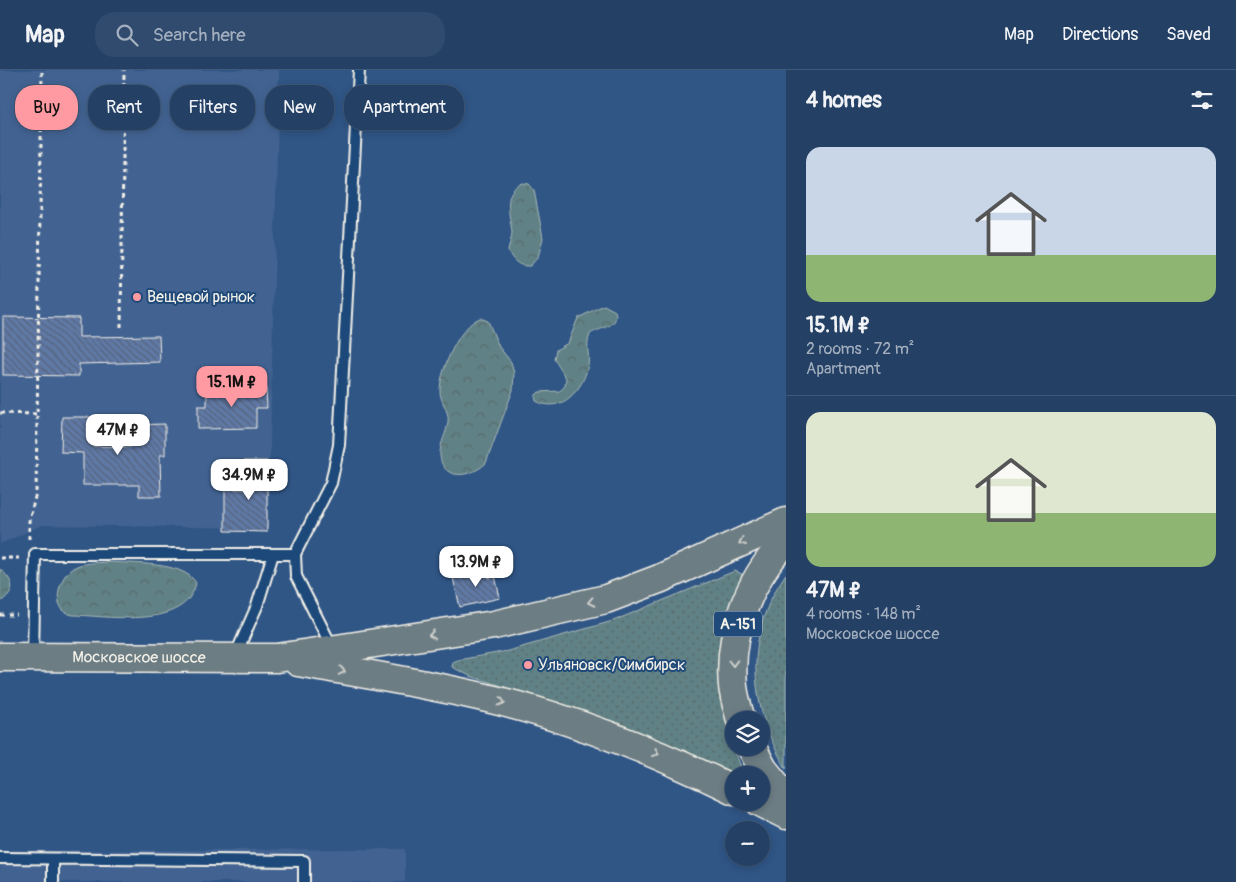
<!DOCTYPE html>
<html lang="en">
<head>
<meta charset="utf-8">
<style>
	body { margin:0; font-family:Pangolin,sans-serif; background:#304b6d; color:#f1f3f6; height:100vh; display:flex; flex-direction:column; font-size:19px; white-space:nowrap }
	* { box-sizing:border-box; margin:0 }
	p { font-size:16px; color:#a3afbf }
	.icon { flex:none; width:28px; height:28px; fill:none; stroke:currentColor; stroke-width:2; stroke-linecap:round; stroke-linejoin:round }
	.map { position:relative; flex:1; overflow:hidden }
	.side { display:flex; flex-direction:column; background:#244064; width:450px }
	.side>* { flex:none }
	.banner { position:absolute; left:15px; top:15px; width:475px; height:45px; display:flex; gap:10px }
	.buttons { position:absolute; left:725px; top:641px; display:grid; gap:10px }
	.buttons a { display:grid; place-items:center; width:45px; height:45px; border-radius:50%; background:#244064; box-shadow:0 2px 8px #0003,0 0 0 1px #415978; font-size:25px }
	.price { position:absolute; translate:-50% -42px; padding:0 11px; border-radius:10px; background:#fff; color:#222; font-size:16px; line-height:32px; filter:drop-shadow(0 1px 2px #0008) }
	.price::after { content:''; position:absolute; left:50%; top:30px; width:15px; height:11px; margin-left:-8px; background:inherit; clip-path:polygon(0 0,100% 0,50% 100%) }
	.price.selected { background:#ff9aa2; color:#111 }
	ul { padding:0; list-style:none }
	li { display:grid; align-content:center; gap:10px; height:265px; padding:0 20px }
	li+li { border-top:1px solid #415978 }
	li span { display:grid; place-items:center; height:155px; border-radius:15px; color:#555 }
	li>.icon { margin-inline-start:auto }
	span .icon { width:90px; height:90px; fill:#fffc; stroke-width:1 }
	li b { font-size:21px }
	h2 { display:flex; justify-content:space-between; align-items:center; height:60px; padding:0 20px; font-size:21px }
	.tag { padding:0 18px; border-radius:20px; background:#244064; box-shadow:0 2px 8px #0003,0 0 0 1px #415978; font-size:18px; line-height:45px }
	.tag.selected { background:#ff9aa2; color:#111 }
	header { display:flex; align-items:center; gap:30px; box-sizing:border-box; height:70px; padding:0 25px; background:#244064; border-bottom:1px solid #415978 }
	header strong { font-size:24px }
	nav { display:flex; gap:28px; margin-inline-start:auto; font-size:18px }
	.search { width:350px; height:45px; background:#304b6d; display:flex; align-items:center; gap:12px; box-sizing:border-box; padding:0 18px; border-radius:20px; color:#a3afbf; font-size:19px }
	main { display:flex; flex:1; min-height:0 }
	.map>svg:first-child { display:block }
	.built { fill:#426392 }
	.grass { fill:url(#grass-dots); stroke:#aab9b6 }
	.forest { fill:url(#forest-crowns); stroke:#aab9b6 }
	.building { fill:url(#building-back-hatch); stroke:#f4f1e8 }
	.lines { fill:none; stroke-linecap:round; stroke-linejoin:round }
	.lane-casing { stroke:#f4f1e8; stroke-width:14 }
	.primary-casing { stroke:#f4f1e8; stroke-width:31 }
	.highway-casing { stroke:#f4f1e8; stroke-width:31 }
	.path { stroke:#f4f1e8; stroke-width:3; stroke-dasharray:4 4; stroke-linecap:butt }
	.lane { stroke:#1f4a7a; stroke-width:10 }
	.primary { stroke:#6d7d84; stroke-width:28 }
	.highway { stroke:#6d7d84; stroke-width:28 }
	.oneway { stroke:#ccceca }
	.poi-dot { fill:#ff9aa2; stroke:#1f4a7a; stroke-width:2 }
	.labels { text-anchor:middle; dominant-baseline:central; stroke-width:4; stroke-linejoin:round; paint-order:stroke }
	.shield { fill:#1f4a7a; stroke:#b4bfc7; stroke-width:1 }
	.shield-label { font-size:15px; font-weight:bold; fill:#f4f1e8 }
	.poi-label { font-size:16px; fill:#f4f1e8; stroke:#1f4a7a; text-anchor:start }
	.street-label { font-size:16px; fill:#f4f1e8; stroke:#1f4a7a }
</style>
</head>
<body>
<header>
<strong>Map</strong>
<div class="search"><svg class="icon" aria-label="search" viewBox="0 0 24 24"><circle cx="10" cy="10" r="6"/><path d="M15 15l6 6"/></svg>Search here</div>
<nav><a>Map</a><a>Directions</a><a>Saved</a></nav>
</header>
<main>
<div class="map">
<svg width="786" height="812" viewBox="0 0 786 812">
	<defs>
		<pattern id="grass-dots" width="8" height="8" patternUnits="userSpaceOnUse" patternTransform="scale(1.25)"><rect width="8" height="8" fill="#618185"/><path d="M2 2h.1M6 6h.1" fill="none" stroke="#576a6c" stroke-width="1.8" stroke-linecap="round"/></pattern>
		<pattern id="forest-crowns" width="20" height="18" patternUnits="userSpaceOnUse" patternTransform="scale(1.25)"><rect width="20" height="18" fill="#618185"/><path d="M2 6a3 3 0 1 1 6 0M12 15a3 3 0 1 1 6 0" fill="none" stroke="#576a6c"/></pattern>
		<pattern id="building-back-hatch" width="6" height="6" patternUnits="userSpaceOnUse" patternTransform="scale(1.25)"><rect width="6" height="6" fill="#5f79a6"/><path d="M-1 5l2 2M0 0l6 6M5-1l2 2" fill="none" stroke="#55637b"/></pattern>
	</defs>
	<rect width="100%" height="100%" fill="#305686"/>
	<filter id="ink" filterUnits="userSpaceOnUse"><feTurbulence type="fractalNoise" baseFrequency=".02" numOctaves="2"/><feDisplacementMap in="SourceGraphic" scale="10" xChannelSelector="R" yChannelSelector="G"/><feConvolveMatrix kernelMatrix="1 2 1 2 8 2 1 2 1" color-interpolation-filters="sRGB"/></filter>
	<g filter="url(#ink)">
		<path class="built" d="M 0,0 L 279,0 L 268,458 L 42,455 L 0,474 Z
			M 405,779 L 405,812 L 0,812 L 0,781 Z"/>
		<path class="grass" d="M 735,501 L 742,504 L 741,509 C 709,589 714,626 744,705 L 734,705 L 543,629 L 470,606 L 452,597 L 453,592 L 458,590 L 508,581 L 613,551 Z
			M 786,504 L 786,698 C 749,637 743,564 786,504 Z"/>
		<path class="forest" d="M 523,113 L 529,114 L 534,120 L 543,168 L 538,187 L 530,196 C 519,197 513,191 508,181 C 509,175 512,168 512,162 C 510,145 501,121 523,113 Z
			M 604,235 L 615,241 C 620,257 601,257 590,264 C 585,279 590,283 588,295 C 584,319 561,345 536,331 L 535,326 L 539,322 L 560,321 L 565,316 L 566,308 L 554,289 L 556,280 L 568,273 L 578,248 Z
			M 480,248 L 488,251 L 499,277 L 511,292 L 514,303 L 513,320 L 486,393 C 472,407 443,412 440,386 C 439,374 447,363 448,352 C 450,341 439,331 440,319 C 441,299 459,256 480,248 Z
			M 108,492 C 131,494 184,491 196,513 C 186,560 109,546 73,545 C 50,541 57,508 73,498 C 83,492 96,493 108,492 Z
			M 0,499 C 14,511 17,521 0,532 Z"/>
		<path class="building" d="M 3,247 L 79,248 L 79,267 L 159,266 L 160,292 L 79,294 L 79,306 L 3,305 Z
			M 207,317 L 266,317 L 267,338 L 256,338 L 256,358 L 198,359 L 198,336 L 207,336 Z
			M 62,347 L 93,347 L 92,376 L 131,377 L 131,355 L 165,354 L 165,385 L 160,385 L 161,426 L 139,426 L 139,415 L 83,415 L 83,383 L 61,382 Z
			M 244,391 L 267,391 L 267,462 L 225,461 L 225,419 L 245,419 Z
			M 487,500 L 489,508 L 495,506 L 500,528 L 460,537 L 453,508 Z"/>
		<g class="lines">
			<defs>
				<path id="lane" d="M 333,579 L 296,506 L 295,484 L 331,413 L 339,375 L 359,0
					M 33,586 L 35,484 L 295,484
					M 235,586 L 257,536 L 273,484
					M 0,788 L 304,791 L 304,812
					M 53,812 L 53,789"/>
				<g id="primary">
					<path id="s1" d="M 0,587 L 277,588 L 494,555 L 606,529 L 659,509 L 786,452"/>
					<path d="M 298,592 C 358,603 419,612 478,626 C 567,646 652,680 734,720"/>
					<path d="M 760,732 L 786,745"/>
				</g>
				<path id="highway" d="M 741,650 C 738,639 734,627 733,616 C 728,563 749,509 786,471
					M 752,678 L 763,699 L 786,727"/>
			</defs>
			<use href="#lane" class="lane-casing"/>
			<use href="#primary" class="primary-casing"/>
			<use href="#highway" class="highway-casing"/>
			<path class="path" d="M 121,257 L 124,0
				M 0,343 L 37,344
				M 29,469 L 29,451 L 36,423 L 42,0
				M 0,488 L 19,488
				M 0,545 L 17,545"/>
			<use href="#lane" class="lane"/>
			<use href="#primary" class="primary"/>
			<use href="#highway" class="highway"/>
		</g>
		<defs><path id="oneway-chevron" d="M-2-3.5L2.5 0L-2 3.5" fill="none" stroke-width="1.6" stroke-linecap="round" stroke-linejoin="round" transform="scale(1.25)"/></defs>
		<g class="oneway">
			<use href="#oneway-chevron" transform="translate(742 472) rotate(156)"/>
			<use href="#oneway-chevron" transform="translate(591 532) rotate(168)"/>
			<use href="#oneway-chevron" transform="translate(432 565) rotate(171)"/>
			<use href="#oneway-chevron" transform="translate(733 593) rotate(89)"/>
			<use href="#oneway-chevron" transform="translate(342 601) rotate(11)"/>
			<use href="#oneway-chevron" transform="translate(502 632) rotate(15)"/>
			<use href="#oneway-chevron" transform="translate(656 683) rotate(24)"/>
		</g>
	</g>
	<g class="poi-dot">
		<circle cx="137" cy="227" r="5"/>
		<circle cx="528" cy="595" r="5"/>
	</g>
	<g class="labels">
		<rect class="shield" x="714" y="541.5" width="48" height="25" rx="4"/>
		<g class="shield-label">
			<text x="738" y="554">А-151</text>
		</g>
		<g class="poi-label">
			<text x="147" y="227">Вещевой рынок</text>
			<text x="538" y="595">Ульяновск/Симбирск</text>
		</g>
		<g class="street-label">
			<text stroke="none"><textPath href="#s1" startOffset="139">Московское шоссе</textPath></text>
		</g>
	</g>
</svg>
<div class="buttons">
<a><svg class="icon" aria-label="layers" viewBox="0 0 24 24"><path d="M12 4l9 5-9 5-9-5zM3 14l9 5 9-5"/></svg></a>
<a>+</a>
<a>−</a>
</div>
<b class="price selected" style="left:232px;top:338px">15.1M ₽</b>
<b class="price" style="left:118px;top:386px">47M ₽</b>
<b class="price" style="left:249px;top:431px">34.9M ₽</b>
<b class="price" style="left:476px;top:518px">13.9M ₽</b>
<div class="banner">
<a class="tag selected">Buy</a>
<a class="tag">Rent</a>
<a class="tag">Filters</a>
<a class="tag">New</a>
<a class="tag">Apartment</a>
</div>
</div>
<section class="side">
<h2>4 homes<svg class="icon" aria-label="filters" viewBox="0 0 24 24"><path d="M4 7h16M4 17h16"/><circle cx="9" cy="7" r="2"/><circle cx="15" cy="17" r="2"/></svg></h2>
<ul>
<li><span style="background:linear-gradient(#c9d6e8 70%,#8fb573 0)"><svg class="icon" aria-label="home" viewBox="0 0 24 24"><path d="M3 11l9-7 9 7M6 9v11h12V9"/></svg></span><div><b>15.1M ₽</b><p>2 rooms · 72 m²</p><p>Apartment</p></div></li>
<li><span style="background:linear-gradient(#dfe7d0 65%,#8fb573 0)"><svg class="icon" aria-label="home" viewBox="0 0 24 24"><path d="M3 11l9-7 9 7M6 9v11h12V9"/></svg></span><div><b>47M ₽</b><p>4 rooms · 148 m²</p><p>Московское шоссе</p></div></li>
</ul>
</section>
</main>
</body>
</html>
